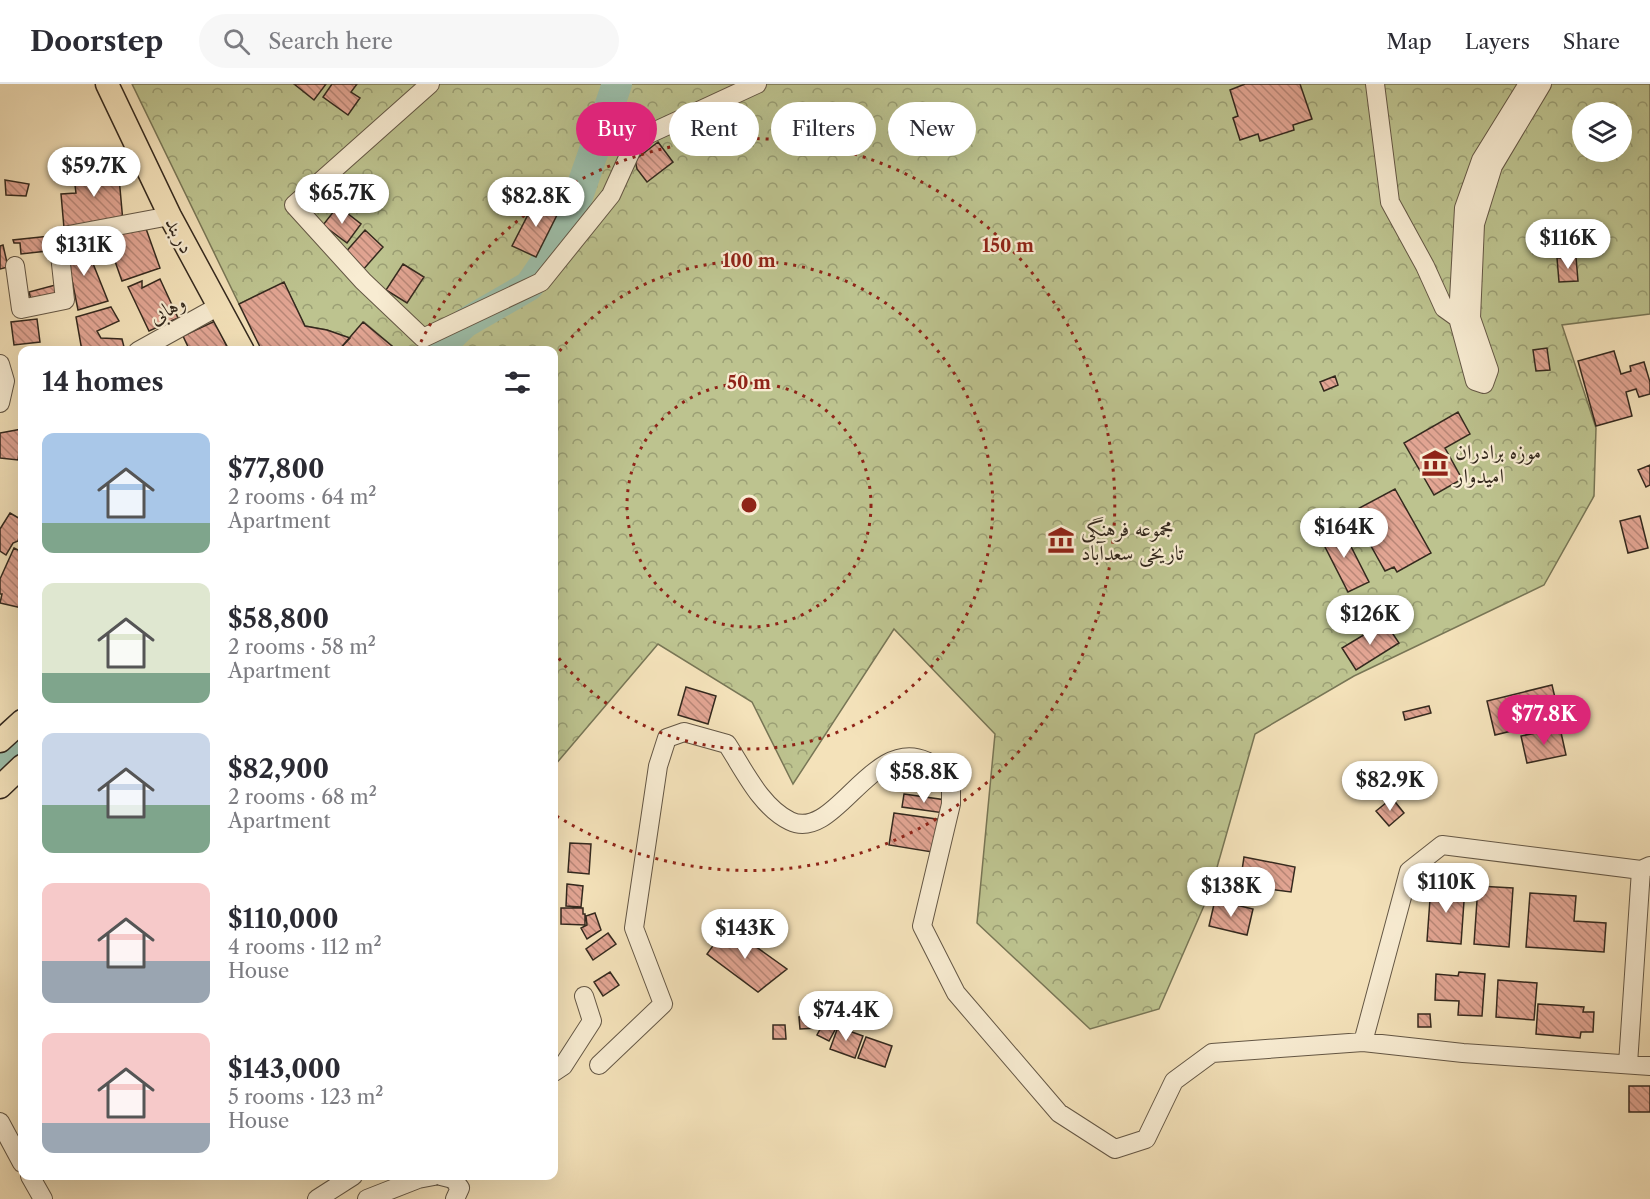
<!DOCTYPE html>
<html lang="en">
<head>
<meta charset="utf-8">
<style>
	body { margin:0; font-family:"Libre Caslon Text",Amiri,serif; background:#f7f7f7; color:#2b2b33; height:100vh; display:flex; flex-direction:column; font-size:22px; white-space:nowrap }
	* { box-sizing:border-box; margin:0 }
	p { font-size:20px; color:#7c7c81 }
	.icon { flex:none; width:33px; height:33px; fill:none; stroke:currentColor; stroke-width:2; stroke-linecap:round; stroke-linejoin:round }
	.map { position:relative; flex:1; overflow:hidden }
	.drawer { position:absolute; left:18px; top:262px; width:540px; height:834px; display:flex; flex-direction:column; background:#fff; border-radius:12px; box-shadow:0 6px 24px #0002 }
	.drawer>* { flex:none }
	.guide { position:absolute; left:576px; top:18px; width:570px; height:54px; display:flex; gap:12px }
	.controls { position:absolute; left:1572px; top:18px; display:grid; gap:12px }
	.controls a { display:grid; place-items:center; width:60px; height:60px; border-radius:50%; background:#fff; box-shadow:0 6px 24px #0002; font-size:30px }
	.price { position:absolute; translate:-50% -51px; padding:0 14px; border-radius:21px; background:#fff; color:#222; font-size:20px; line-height:39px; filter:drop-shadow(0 2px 3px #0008) }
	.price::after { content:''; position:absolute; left:50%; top:36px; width:18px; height:14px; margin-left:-9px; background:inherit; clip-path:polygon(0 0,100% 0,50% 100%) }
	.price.current { background:#db2777; color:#fff }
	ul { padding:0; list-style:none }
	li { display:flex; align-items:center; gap:18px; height:150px; padding:0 24px }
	li span { display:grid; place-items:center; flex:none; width:168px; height:120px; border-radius:12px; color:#555 }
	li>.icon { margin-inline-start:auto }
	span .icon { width:72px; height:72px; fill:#fffc; stroke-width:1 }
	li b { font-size:26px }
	h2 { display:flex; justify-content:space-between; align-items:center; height:72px; padding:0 24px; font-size:26px }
	.chip { padding:0 21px; border-radius:27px; background:#fff; box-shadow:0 6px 24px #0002; font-size:21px; line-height:54px }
	.chip.current { background:#db2777; color:#fff }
	header { display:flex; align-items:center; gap:36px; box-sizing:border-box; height:84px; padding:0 30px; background:#fff; border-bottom:2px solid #e1e1e2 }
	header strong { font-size:28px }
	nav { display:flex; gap:33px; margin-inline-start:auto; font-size:21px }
	.search { width:420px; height:54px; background:#f7f7f7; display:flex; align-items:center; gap:15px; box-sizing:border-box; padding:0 21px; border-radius:33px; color:#7c7c81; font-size:22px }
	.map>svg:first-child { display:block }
	.park { fill:url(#park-crowns); stroke:#787656; stroke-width:1.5; fill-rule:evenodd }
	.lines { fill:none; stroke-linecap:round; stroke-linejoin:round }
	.river { stroke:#9dbfaa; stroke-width:30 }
	.building { fill:url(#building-back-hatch); stroke:#34291e; stroke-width:1.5 }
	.minor-casing { stroke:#645745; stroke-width:20 }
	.major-casing { stroke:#34291e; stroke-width:25 }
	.minor { stroke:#f8ecd2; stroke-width:18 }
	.major { stroke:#f4e2ba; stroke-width:22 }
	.ring { fill:none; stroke:#8f2418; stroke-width:3; stroke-dasharray:3 6 }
	.labels { text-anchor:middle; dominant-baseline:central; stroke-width:4.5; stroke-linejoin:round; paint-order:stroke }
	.street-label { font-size:21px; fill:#34291e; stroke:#f8ecd2 }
	.poi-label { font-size:21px; fill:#34291e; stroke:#f8ecd2; text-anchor:start }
	.centre { fill:#8f2418; stroke:#f8ecd2; stroke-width:3 }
	.ring-label { font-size:18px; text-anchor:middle; font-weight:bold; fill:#8f2418; stroke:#f8ecd2; stroke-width:4.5; stroke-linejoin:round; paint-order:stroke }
</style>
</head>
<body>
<header>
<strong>Doorstep</strong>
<div class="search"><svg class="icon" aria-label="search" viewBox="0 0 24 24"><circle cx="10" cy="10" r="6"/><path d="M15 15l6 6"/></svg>Search here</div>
<nav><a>Map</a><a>Layers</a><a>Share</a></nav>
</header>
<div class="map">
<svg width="1650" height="1115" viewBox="0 0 1650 1115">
	<defs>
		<pattern id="park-crowns" width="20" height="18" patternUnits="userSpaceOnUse" patternTransform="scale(1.5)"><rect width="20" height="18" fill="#bdc38f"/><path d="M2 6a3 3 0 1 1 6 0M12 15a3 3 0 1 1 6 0" fill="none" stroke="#9a9e74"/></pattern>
		<pattern id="building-back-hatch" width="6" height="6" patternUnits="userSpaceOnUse" patternTransform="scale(1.5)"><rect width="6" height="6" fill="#e2a593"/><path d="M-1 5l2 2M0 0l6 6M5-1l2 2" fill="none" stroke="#b88677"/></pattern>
	</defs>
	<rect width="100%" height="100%" fill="#f4e2ba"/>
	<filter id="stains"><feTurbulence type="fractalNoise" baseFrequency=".00333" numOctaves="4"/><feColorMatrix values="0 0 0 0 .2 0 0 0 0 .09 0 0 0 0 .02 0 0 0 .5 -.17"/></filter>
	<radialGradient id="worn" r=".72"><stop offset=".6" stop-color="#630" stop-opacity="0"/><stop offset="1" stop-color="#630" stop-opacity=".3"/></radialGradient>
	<path class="park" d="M 132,0 L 1650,0 L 1650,230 L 1562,241 L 1596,344 L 1594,412 L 1544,501 L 1354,592 L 1255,650 L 1210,808 L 1159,925 L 1090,945 L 977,839 L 995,650 L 894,545 L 793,700 L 752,618 L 658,560 L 555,681 L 554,696 L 554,267 L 398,267 L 364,238 L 350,254 L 327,246 L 305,242 L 284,199 L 239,220 ZM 1582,28 L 1622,28 L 1622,68 L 1582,68 Z"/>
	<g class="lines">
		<path class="river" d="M 435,267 L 465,239 L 529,202 L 565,150 L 617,0
			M 0,682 L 22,660"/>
	</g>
	<path class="building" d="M 294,0 L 326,0 L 314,16 Z
		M 332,0 L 357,0 L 351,8 L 360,14 L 348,31 L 323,13 Z
		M 1300,0 L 1312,35 L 1293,41 L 1294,46 L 1260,57 L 1258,50 L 1240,56 L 1233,34 L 1238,32 L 1230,6 L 1245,0 Z
		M 658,58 L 673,78 L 647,98 L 637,85 L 635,76 Z
		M 118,82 L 123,138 L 64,144 L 61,110 L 76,109 L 73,86 Z
		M 5,96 L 29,100 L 26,112 L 6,111 Z
		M 536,115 L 559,127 L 536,173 L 512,162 Z
		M 338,122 L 361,140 L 347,159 L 323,141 Z
		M 144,139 L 160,184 L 122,197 L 106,152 Z
		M 365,146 L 383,163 L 362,187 L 344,170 Z
		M 50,152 L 56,166 L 21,170 L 20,159 L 14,159 L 13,156 Z
		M 84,157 L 108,217 L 78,226 L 65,161 Z
		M 3,161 L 8,183 L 0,185 L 0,162 Z
		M 1576,173 L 1578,197 L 1559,198 L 1557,174 Z
		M 403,180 L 424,193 L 407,219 L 386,206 Z
		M 160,195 L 178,234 L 149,247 L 128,203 L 142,197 L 142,204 Z
		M 284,198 L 305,242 L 327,246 L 350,254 L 338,267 L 262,267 L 239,220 Z
		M 59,200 L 55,215 L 32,220 L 29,208 Z
		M 111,223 L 119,237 L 97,247 L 101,254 L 122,255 L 125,267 L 82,267 L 76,233 Z
		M 37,235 L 40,258 L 14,261 L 11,238 Z
		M 215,237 L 229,267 L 190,267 L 183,252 Z
		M 363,238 L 398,267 L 338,267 Z
		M 1547,264 L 1550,286 L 1536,287 L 1533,266 Z
		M 1614,267 L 1621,290 L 1631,287 L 1630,282 L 1644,278 L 1650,298 L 1650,310 L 1639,313 L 1636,305 L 1626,308 L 1632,332 L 1596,342 L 1578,277 Z
		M 1335,292 L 1338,301 L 1324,307 L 1320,298 Z
		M 1458,328 L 1470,350 L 1445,364 L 1462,395 L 1434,411 L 1404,359 Z
		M 22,345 L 18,376 L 0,374 L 0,349 Z
		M 1650,381 L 1650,401 L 1646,403 L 1638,386 Z
		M 1395,405 L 1431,469 L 1397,488 L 1394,483 L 1385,487 L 1352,428 Z
		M 10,429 L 22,436 L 22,441 L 18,457 L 13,459 L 6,471 L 0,467 L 0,445 Z
		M 1640,432 L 1648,464 L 1628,469 L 1620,437 Z
		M 1341,443 L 1369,498 L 1348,508 L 1320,453 Z
		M 14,464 L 22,468 L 22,524 L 0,519 L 2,510 L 0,510 L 0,495 Z
		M 1385,538 L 1399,559 L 1356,586 L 1342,564 Z
		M 1552,601 L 1560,635 L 1495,651 L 1487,617 Z
		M 686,603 L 716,612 L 708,640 L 678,631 Z
		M 1429,622 L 1431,629 L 1405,636 L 1403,628 Z
		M 1560,644 L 1566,671 L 1527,679 L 1521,652 Z
		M 904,710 L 946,716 L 944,729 L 902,723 Z
		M 1392,714 L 1404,729 L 1389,742 L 1376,727 Z
		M 894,729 L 943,736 L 938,769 L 889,761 Z
		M 570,759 L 591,760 L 589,790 L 568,788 Z
		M 1244,773 L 1295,783 L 1291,808 L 1269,805 L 1268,811 L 1255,808 L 1256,803 L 1240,800 Z
		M 567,800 L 583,802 L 581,823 L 566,822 Z
		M 1431,801 L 1465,803 L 1461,860 L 1427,857 Z
		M 1478,802 L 1513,804 L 1509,863 L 1474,860 Z
		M 1530,809 L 1576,812 L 1574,837 L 1606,839 L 1604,868 L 1526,863 Z
		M 1215,816 L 1253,825 L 1247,851 L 1209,842 Z
		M 561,824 L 583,824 L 583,830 L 585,830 L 585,841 L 561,840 Z
		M 595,829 L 601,846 L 587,855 L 581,844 L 587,841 L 586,832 Z
		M 727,842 L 787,885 L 758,908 L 707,870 Z
		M 608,849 L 616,860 L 593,876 L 586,865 Z
		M 610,888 L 619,901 L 603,912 L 594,898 Z
		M 1459,888 L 1485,890 L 1482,932 L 1458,931 L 1459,917 L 1435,916 L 1436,890 L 1458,892 Z
		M 1498,896 L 1537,899 L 1534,936 L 1496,933 Z
		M 1538,920 L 1584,923 L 1583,928 L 1594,928 L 1593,948 L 1581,948 L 1580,954 L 1536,950 Z
		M 1418,930 L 1430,930 L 1431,943 L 1418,943 Z
		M 818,932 L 818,944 L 800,945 L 799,933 Z
		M 824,938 L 836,944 L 829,957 L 817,951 Z
		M 773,941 L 785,941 L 786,955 L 773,955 Z
		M 838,943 L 863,952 L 855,974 L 830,965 Z
		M 866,953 L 892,962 L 885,983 L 858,974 Z
		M 1629,1002 L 1650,1002 L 1650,1028 L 1629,1028 Z"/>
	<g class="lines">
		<defs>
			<path id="minor" d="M 430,0 L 294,121 L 363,197 L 423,254 L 541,198 L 611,111 L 636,56 L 757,0
				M 1375,0 L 1390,118 L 1425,182 L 1444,224 L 1458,234
				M 1528,0 L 1481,76 L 1464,124 L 1458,234 L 1475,297 L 1484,300 L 1489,286 L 1471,234 L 1475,140 L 1493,82 L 1542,0
				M 15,182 L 21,225 L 65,216 L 58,153 L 170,132
				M 138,267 L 219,222
				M 0,280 L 5,297 L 0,319
				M 1363,958 L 1409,787 L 1442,761 L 1641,786
				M 1628,980 L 1641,786 L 1650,782
				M 599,981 L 663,920 L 634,844 L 658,682 L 667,654 L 684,648 L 727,660 C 744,686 761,723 790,737 C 835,759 871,652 926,677 C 936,682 944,696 951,704 L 951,720 L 922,842 L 956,909 L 1059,1029 L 1115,1065 L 1146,1055 L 1174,997 L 1212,969 L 1363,958 L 1463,969 L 1650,982
				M 554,988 L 563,982 L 592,937 L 584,912
				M 0,1038 L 22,1079
				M 30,1092 L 43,1115
				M 441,1092 L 453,1095 L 460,1104 L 455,1115
				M 317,1115 L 353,1092
				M 367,1115 L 418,1095 L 434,1092"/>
			<path id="major" d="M 107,0 L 170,132 L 243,267
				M 0,657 L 22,637
				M 0,703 L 22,682"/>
		</defs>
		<use href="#minor" class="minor-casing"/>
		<use href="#major" class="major-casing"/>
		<use href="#minor" class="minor"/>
		<use href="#major" class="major"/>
	</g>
	<g class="ring">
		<circle cx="749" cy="421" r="122"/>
		<path d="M554 274A244 244 0 1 1 554 568"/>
		<path d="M417 266A366 366 0 1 1 555 731"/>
	</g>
	<defs>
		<symbol id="museum-bare" viewBox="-9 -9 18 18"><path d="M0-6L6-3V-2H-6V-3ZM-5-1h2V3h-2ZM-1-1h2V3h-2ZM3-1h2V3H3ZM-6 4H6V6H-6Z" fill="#8f2418" stroke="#f8ecd2" stroke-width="2.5" paint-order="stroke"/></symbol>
	</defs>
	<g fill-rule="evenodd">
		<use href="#museum-bare" x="1416" y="360" width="38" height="38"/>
		<use href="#museum-bare" x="1042" y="437" width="38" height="38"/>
	</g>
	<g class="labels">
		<g class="street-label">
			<text transform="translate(180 151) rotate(62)">دربند</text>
			<text transform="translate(167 225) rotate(-29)">وهابی</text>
		</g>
		<g class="poi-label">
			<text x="1455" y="367">موزه برادران<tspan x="1455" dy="24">امیدوار</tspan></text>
			<text x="1081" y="444">مجموعه فرهنگی<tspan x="1081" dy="24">تاریخی سعدآباد</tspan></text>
		</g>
	</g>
	<circle cx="749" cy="421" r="9" class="centre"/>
	<g class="ring-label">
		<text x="1008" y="168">150 m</text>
		<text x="749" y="183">100 m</text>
		<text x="749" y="305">50 m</text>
	</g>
	<rect width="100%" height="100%" filter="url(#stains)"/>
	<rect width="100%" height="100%" fill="url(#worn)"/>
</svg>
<div class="controls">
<a><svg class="icon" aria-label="layers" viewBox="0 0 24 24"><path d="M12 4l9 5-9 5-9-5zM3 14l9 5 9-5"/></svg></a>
</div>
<b class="price" style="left:94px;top:114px">$59.7K</b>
<b class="price" style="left:342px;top:141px">$65.7K</b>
<b class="price" style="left:536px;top:144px">$82.8K</b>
<b class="price" style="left:1568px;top:186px">$116K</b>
<b class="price" style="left:84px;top:193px">$131K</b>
<b class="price" style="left:1344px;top:475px">$164K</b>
<b class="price" style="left:1370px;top:562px">$126K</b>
<b class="price current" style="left:1544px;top:662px">$77.8K</b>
<b class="price" style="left:924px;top:720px">$58.8K</b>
<b class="price" style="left:1390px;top:728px">$82.9K</b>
<b class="price" style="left:1446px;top:830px">$110K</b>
<b class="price" style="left:1231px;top:834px">$138K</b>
<b class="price" style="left:745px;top:876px">$143K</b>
<b class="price" style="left:846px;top:958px">$74.4K</b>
<div class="guide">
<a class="chip current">Buy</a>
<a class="chip">Rent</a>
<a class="chip">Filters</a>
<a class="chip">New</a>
</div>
<section class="drawer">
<h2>14 homes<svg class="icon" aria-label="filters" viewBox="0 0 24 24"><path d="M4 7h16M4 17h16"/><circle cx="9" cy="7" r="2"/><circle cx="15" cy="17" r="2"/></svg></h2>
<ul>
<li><span style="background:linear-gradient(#a9c7e8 75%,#7fa58c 0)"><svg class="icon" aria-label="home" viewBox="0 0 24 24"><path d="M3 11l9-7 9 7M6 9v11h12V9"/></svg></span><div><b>$77,800</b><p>2 rooms · 64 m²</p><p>Apartment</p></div></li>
<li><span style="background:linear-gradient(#dfe7d0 75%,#7fa58c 0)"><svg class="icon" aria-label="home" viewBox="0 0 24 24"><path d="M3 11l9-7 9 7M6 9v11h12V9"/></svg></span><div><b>$58,800</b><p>2 rooms · 58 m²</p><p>Apartment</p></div></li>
<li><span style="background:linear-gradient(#c9d6e8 60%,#7fa58c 0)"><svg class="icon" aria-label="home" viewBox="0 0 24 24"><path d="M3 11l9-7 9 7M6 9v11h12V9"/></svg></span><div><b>$82,900</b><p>2 rooms · 68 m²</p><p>Apartment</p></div></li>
<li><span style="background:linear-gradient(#f6c9c9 65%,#9aa5b1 0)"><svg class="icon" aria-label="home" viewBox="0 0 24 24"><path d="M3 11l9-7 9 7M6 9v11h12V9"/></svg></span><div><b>$110,000</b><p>4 rooms · 112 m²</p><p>House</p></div></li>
<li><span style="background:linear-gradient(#f6c9c9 75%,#9aa5b1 0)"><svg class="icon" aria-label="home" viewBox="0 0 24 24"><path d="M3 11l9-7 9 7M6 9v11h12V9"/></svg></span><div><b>$143,000</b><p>5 rooms · 123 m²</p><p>House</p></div></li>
</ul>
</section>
</div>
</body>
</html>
